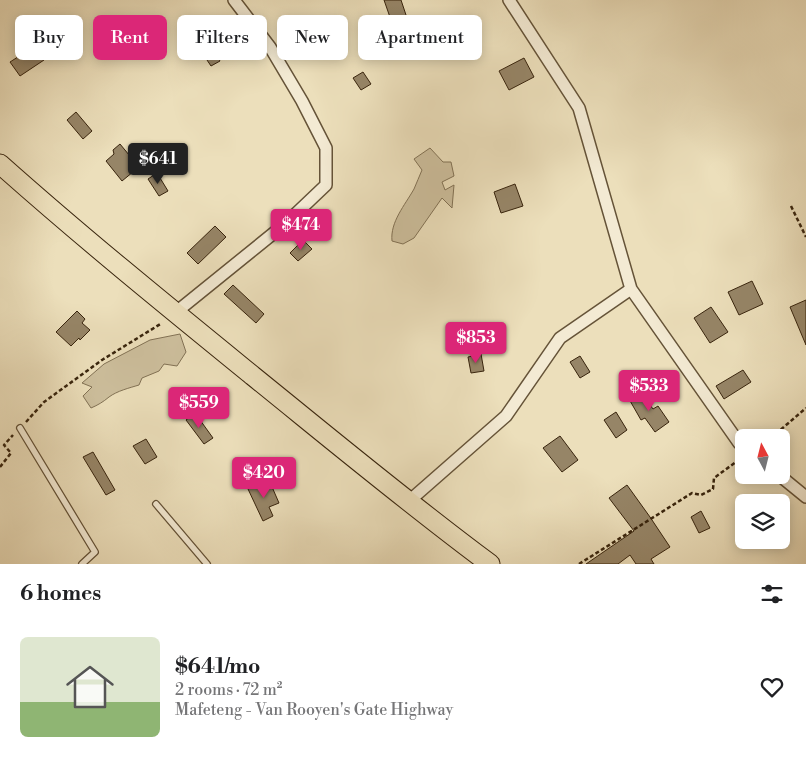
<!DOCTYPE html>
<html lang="en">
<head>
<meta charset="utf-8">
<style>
	body { margin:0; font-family:"Libre Bodoni",serif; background:#f2f2f2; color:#202124; height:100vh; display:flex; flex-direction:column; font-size:19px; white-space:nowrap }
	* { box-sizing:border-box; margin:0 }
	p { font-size:16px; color:#757577 }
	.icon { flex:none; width:28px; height:28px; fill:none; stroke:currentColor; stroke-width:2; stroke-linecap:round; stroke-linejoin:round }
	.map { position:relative; height:564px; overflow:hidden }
	.panel { display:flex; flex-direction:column; background:#fff; flex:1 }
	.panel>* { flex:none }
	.banner { position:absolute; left:15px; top:15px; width:500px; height:45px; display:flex; gap:10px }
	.needle { width:32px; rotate:353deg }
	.tools { position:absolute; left:735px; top:429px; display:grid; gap:10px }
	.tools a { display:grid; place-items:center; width:55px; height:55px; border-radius:8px; background:#fff; box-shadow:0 2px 12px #0003; font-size:25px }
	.price { position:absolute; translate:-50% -42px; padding:0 11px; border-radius:5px; background:#db2777; color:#fff; font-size:16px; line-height:32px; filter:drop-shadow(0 1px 2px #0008) }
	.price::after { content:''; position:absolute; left:50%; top:30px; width:15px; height:11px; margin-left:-8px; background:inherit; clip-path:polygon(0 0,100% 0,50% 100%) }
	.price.selected { background:#222; color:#fff }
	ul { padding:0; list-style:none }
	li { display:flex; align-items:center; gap:15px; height:125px; padding:0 20px }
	li span { display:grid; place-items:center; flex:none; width:140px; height:100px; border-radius:8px; color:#555 }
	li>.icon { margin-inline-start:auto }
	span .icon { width:60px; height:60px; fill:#fffc; stroke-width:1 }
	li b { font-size:21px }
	h2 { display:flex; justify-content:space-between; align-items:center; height:60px; padding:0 20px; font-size:21px }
	.tag { padding:0 18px; border-radius:8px; background:#fff; box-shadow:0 2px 12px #0003; font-size:18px; line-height:45px }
	.tag.selected { background:#db2777; color:#fff }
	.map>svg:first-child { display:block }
	.green { fill:#cdbf9d; stroke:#827255 }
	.building { fill:#968567; stroke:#38240d }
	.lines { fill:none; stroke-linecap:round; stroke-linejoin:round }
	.service-casing { stroke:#655338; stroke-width:8 }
	.minor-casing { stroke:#655338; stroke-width:14 }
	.primary-casing { stroke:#38240d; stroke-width:21 }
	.path { stroke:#38240d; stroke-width:2.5; stroke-dasharray:4 2.5; stroke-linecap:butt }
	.service { stroke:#f3ead3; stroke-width:5.5 }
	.minor { stroke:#f3ead3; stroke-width:11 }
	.primary { stroke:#ecdfbb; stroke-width:19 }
</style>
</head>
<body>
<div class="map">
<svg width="806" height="564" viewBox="0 0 806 564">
	<rect width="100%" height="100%" fill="#ecdfbb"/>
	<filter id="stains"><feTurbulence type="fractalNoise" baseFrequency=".004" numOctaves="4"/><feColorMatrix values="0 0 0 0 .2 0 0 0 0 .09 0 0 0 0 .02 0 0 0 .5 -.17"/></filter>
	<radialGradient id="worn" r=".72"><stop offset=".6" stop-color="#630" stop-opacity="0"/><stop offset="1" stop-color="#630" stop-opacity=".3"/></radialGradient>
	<path class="green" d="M 430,148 L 443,162 L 451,162 L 454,176 L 442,182 L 445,190 L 454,185 L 452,208 L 442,198 L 414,238 L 403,244 L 392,241 C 390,222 405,205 414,189 C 417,183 419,176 422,170 L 414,159 Z
		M 180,334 L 186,352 L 177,366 L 164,364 L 159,371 L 142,378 L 139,385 C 129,388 117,391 109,397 C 103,402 98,405 91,408 L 83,396 L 92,387 L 82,383 L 104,364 L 150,340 Z"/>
	<path class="building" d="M 384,0 L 401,0 L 407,18 L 392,23 Z
		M 210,45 L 220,61 L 211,66 L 201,51 Z
		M 35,46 L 44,60 L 20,76 L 10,62 Z
		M 524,58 L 534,77 L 509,90 L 499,71 Z
		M 363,72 L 371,84 L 361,90 L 353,78 Z
		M 76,112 L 92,131 L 83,139 L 67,120 Z
		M 120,144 L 139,167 L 122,181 L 106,161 L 114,154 L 113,150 Z
		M 157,173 L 168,191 L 159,196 L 148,179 Z
		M 515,184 L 523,206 L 501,213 L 494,192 Z
		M 215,226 L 226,237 L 198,264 L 187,253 Z
		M 303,240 L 312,249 L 298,261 L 290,253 Z
		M 752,281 L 763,304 L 739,315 L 728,292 Z
		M 233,285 L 264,314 L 256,323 L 224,294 Z
		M 806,300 L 806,345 L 790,307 Z
		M 711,307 L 728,332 L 710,343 L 694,318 Z
		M 77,311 L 85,319 L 82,323 L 90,330 L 80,340 L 79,338 L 71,346 L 56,332 Z
		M 481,354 L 484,371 L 471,373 L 468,357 Z
		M 580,356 L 590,372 L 580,378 L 570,362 Z
		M 743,370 L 751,382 L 724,399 L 716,386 Z
		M 640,391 L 653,409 L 658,406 L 669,422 L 655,432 L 645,418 L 641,420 L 629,399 Z
		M 616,412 L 627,430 L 616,438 L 604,420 Z
		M 195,413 L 213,438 L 204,444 L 186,420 Z
		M 560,436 L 578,460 L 562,472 L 543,448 Z
		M 146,439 L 157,457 L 145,464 L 133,446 Z
		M 93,452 L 115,490 L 106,495 L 83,457 Z
		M 269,480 L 279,503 L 269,507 L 273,516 L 263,521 L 248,489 Z
		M 627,485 L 650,517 L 670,547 L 651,559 L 654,564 L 636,564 L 630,555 L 618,564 L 586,564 L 634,531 L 609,498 Z
		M 701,511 L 710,528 L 699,533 L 691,517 Z"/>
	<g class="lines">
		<defs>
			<path id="service" d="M 20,428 L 95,552 L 82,564
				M 156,504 L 207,564"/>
			<path id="minor" d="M 509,0 L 579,108 L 631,289 L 739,443 L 744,447
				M 175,313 L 285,224 L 326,185 L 326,148 L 302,101 L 270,47 L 234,0
				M 779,475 L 806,497
				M 408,502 L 506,416 L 560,338 L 631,289"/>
			<path id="primary" d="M 0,164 C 82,237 167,306 253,376 C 331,439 409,504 490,564"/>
		</defs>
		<use href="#service" class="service-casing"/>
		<use href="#minor" class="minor-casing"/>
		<use href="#primary" class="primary-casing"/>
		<path class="path" d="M 791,206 L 806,237
			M 26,422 L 44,402 L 102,360 L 162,323
			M 771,438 L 806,408
			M 0,467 L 11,453 L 4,445 L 13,435
			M 579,564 L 692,493 L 701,495 L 713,489 L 714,478 L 740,459"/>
		<use href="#service" class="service"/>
		<use href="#minor" class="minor"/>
		<use href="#primary" class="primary"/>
	</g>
	<rect width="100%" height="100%" filter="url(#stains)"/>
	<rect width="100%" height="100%" fill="url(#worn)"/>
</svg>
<div class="tools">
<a><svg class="needle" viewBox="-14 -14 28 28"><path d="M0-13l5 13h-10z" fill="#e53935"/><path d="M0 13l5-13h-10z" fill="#757577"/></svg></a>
<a><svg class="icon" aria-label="layers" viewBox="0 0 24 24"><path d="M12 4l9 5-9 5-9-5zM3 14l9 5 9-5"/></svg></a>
</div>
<b class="price selected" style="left:158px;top:185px">$641</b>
<b class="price" style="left:301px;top:251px">$474</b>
<b class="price" style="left:476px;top:364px">$853</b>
<b class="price" style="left:649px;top:412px">$533</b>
<b class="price" style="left:199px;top:429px">$559</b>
<b class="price" style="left:264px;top:499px">$420</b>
<div class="banner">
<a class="tag">Buy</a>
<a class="tag selected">Rent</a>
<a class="tag">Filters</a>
<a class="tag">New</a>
<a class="tag">Apartment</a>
</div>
</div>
<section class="panel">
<h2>6 homes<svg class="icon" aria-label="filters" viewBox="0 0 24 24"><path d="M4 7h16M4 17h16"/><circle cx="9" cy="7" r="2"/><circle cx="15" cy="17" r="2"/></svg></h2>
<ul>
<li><span style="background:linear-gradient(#dfe7d0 65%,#8fb573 0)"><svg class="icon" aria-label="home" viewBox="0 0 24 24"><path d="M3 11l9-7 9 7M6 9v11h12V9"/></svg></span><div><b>$641/mo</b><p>2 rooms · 72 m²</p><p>Mafeteng - Van Rooyen's Gate Highway</p></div><svg class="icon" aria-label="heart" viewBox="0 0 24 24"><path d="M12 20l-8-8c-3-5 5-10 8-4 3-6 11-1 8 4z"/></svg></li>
</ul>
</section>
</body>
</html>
